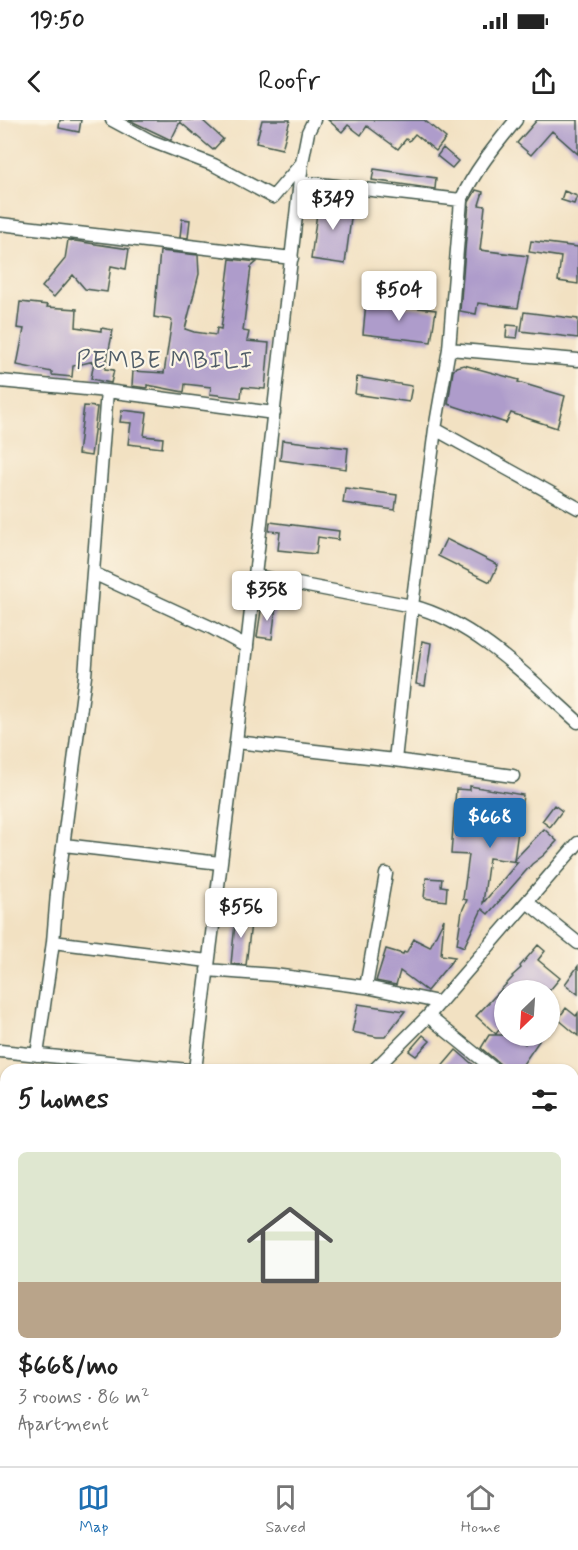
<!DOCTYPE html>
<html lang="en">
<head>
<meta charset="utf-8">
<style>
	body { margin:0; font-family:Mynerve,sans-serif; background:#f2f2f2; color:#222; height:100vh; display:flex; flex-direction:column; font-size:22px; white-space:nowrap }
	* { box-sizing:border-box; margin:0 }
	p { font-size:20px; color:#767676 }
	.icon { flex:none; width:33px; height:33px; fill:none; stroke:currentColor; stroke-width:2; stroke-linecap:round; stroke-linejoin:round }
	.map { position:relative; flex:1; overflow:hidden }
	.sheet { position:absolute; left:0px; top:944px; width:579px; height:404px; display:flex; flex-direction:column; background:#fff; border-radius:18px 18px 0 0; box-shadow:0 2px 4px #0004 }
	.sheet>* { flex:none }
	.needle { width:39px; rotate:205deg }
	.controls { position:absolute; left:494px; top:860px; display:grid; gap:12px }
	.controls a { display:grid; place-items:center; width:66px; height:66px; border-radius:50%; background:#fff; box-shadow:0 2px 4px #0004; font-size:30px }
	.price { position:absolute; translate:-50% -51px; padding:0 14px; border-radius:6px; background:#fff; color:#222; font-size:20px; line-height:39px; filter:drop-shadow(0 2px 3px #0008) }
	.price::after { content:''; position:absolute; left:50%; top:36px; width:18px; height:14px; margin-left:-9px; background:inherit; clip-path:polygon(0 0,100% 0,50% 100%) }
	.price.active { background:#1f6fb2; color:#fff }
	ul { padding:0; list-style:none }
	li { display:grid; align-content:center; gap:12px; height:318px; padding:0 18px }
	li span { display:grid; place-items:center; height:186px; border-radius:9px; color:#555 }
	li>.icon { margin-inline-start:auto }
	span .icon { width:108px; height:108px; fill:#fffc; stroke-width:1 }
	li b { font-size:26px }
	h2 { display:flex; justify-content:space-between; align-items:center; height:72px; padding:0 18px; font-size:26px }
	.status { display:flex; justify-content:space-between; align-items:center; height:42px; padding:0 30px; background:#fff; direction:ltr }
	.status svg { height:16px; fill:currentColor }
	header { display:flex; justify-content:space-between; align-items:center; height:78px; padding:0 18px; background:#fff; font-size:27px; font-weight:600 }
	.dock { display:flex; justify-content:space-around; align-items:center; height:84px; border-top:2px solid #e0e0e0; background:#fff; font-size:16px; color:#767676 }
	.dock a { display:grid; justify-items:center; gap:3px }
	.dock .active { color:#1f6fb2 }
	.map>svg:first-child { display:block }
	.building { fill:#ae9ccb; fill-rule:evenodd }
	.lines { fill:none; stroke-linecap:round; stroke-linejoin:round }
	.minor-casing { stroke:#3f5649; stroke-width:15 }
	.minor { stroke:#fff; stroke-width:12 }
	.labels { text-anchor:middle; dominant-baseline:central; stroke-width:4.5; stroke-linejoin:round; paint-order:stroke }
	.quarter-label { font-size:24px; letter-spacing:1.5px; fill:#515e69; stroke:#fcf5e5 }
</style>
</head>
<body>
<div class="status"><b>19:50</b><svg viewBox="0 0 49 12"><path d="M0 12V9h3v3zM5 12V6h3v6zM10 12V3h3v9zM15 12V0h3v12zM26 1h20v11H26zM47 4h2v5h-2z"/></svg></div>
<header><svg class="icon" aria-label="back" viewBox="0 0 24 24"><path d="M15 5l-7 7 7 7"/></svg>Roofr<svg class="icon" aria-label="share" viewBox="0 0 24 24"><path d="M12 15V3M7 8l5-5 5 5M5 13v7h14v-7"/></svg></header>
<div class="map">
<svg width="578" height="1346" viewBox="0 0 578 1346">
	<rect width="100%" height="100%" fill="#fcf5e5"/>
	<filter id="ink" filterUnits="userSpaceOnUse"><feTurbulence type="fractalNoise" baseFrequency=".0167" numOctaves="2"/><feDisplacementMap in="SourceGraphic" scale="12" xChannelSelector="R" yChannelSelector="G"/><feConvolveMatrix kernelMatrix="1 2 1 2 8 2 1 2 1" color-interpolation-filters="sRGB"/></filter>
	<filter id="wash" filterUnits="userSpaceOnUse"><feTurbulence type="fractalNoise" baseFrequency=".008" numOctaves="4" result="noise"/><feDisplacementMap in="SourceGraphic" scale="24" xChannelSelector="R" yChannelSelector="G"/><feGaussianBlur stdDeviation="1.35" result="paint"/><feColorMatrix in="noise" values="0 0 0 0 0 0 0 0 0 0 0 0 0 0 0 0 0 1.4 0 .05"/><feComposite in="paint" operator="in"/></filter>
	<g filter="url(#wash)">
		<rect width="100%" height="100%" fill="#f2e1c2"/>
		<g id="blocks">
			<path class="building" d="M 60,0 L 81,0 L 79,12 L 59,8 Z
				M 129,0 L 202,0 L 223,19 L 213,30 L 180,2 L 171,20 Z
				M 262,0 L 290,0 L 282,29 L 256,23 Z
				M 328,0 L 424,0 L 446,18 L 436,31 L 415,14 L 409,21 L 406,19 L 398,29 L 367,6 L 361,15 L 348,5 L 342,12 Z
				M 537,0 L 578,0 L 578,34 L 552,11 L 531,35 L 517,23 Z
				M 443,28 L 458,41 L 452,48 L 437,36 Z
				M 374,49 L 436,58 L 435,69 L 372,60 Z
				M 476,70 L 483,72 L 479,85 L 485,86 L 480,130 L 528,136 L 518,188 L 478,183 L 476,194 L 460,191 L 469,82 Z
				M 564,71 L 577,76 L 574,84 L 561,80 Z
				M 339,75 L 354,76 L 345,144 L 311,139 L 318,85 L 337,87 Z
				M 182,99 L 190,100 L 188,118 L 180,117 Z
				M 68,120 L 129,129 L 126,149 L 111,146 L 107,172 L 85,169 L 73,155 L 54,177 L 42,167 L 65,139 Z
				M 531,121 L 578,127 L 578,164 L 558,161 L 561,137 L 529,132 Z
				M 160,131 L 198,135 L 199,154 L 185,209 L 194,212 L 216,215 L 217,208 L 221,209 L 230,139 L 257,142 L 251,147 L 243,211 L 249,212 L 247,221 L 269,223 L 265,269 L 242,267 L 241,278 L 210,274 L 211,267 L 185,264 L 184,272 L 147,265 L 147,268 L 132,266 L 133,251 L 164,253 L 172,200 L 154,197 Z
				M 20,182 L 48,185 L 47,187 L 77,189 L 76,207 L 101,211 L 101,208 L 113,210 L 105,249 L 114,250 L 111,263 L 91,259 L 94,241 L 73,246 L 72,257 L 52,255 L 52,252 L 17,245 L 24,209 L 17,208 Z
				M 366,182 L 436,190 L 431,222 L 363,214 Z
				M 524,192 L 578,199 L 578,218 L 521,211 Z
				M 507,205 L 519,206 L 517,218 L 506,217 Z
				M 464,245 L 519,260 L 518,262 L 565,276 L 557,308 L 511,293 L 506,303 L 448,284 L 453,251 L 456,247 Z
				M 357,257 L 412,266 L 409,282 L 355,274 Z
				M 84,286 L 97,287 L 91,336 L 78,334 Z
				M 122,290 L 147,293 L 144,316 L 163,318 L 162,328 L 128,324 L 131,303 L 120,302 Z
				M 282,320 L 348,328 L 346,349 L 280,340 Z
				M 345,368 L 397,375 L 395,390 L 343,383 Z
				M 270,402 L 339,411 L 338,420 L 318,417 L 316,434 L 278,430 L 280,412 L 269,411 Z
				M 446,419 L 498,445 L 490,462 L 438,436 Z
				M 262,484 L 276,486 L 272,519 L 257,517 Z
				M 422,521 L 431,523 L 425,566 L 416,564 Z
				M 470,666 L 523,675 L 514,740 L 544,709 L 557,721 L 544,735 L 532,744 L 488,794 L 482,789 L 464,827 L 457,824 L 462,791 L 467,780 L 463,779 L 469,735 L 451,734 L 456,669 L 470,670 ZM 489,738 L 518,742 L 483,783 Z
				M 554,685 L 562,691 L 550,707 L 542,701 Z
				M 426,758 L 442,759 L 441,766 L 447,767 L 446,781 L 424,778 Z
				M 236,793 L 252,795 L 246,845 L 231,844 Z
				M 444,799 L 441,835 L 455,837 L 427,871 L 400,851 L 396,865 L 376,861 L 386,829 L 403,834 L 404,832 L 406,833 L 414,819 L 430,827 Z
				M 538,825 L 545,831 L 538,840 L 560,858 L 550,870 L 504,870 L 504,903 L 496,914 L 476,896 L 513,857 L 512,856 L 521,848 L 520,846 Z
				M 578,846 L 578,874 L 565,864 Z
				M 358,884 L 405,891 L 385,917 L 377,917 L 352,912 Z
				M 566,888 L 576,896 L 578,893 L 578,916 L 558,899 Z
				M 423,915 L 430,921 L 416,936 L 409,931 Z
				M 489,915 L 514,915 L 525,924 L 531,915 L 539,921 L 519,950 L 503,950 L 500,944 L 481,928 Z
				M 456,930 L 471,943 L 481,950 L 439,950 Z"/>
		</g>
	</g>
	<g filter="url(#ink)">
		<use href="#blocks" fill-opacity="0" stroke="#3f5649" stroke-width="1.5"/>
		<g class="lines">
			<defs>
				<path id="minor" d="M 112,0 L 151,21 L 214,45 L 273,77 L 302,43
					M 301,62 L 461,80
					M 0,104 L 292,138
					M 449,229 L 578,240
					M 0,261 L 107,271 L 274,293
					M 435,309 L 578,388
					M 93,453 L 210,507 L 247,527
					M 256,456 L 412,486 C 475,502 530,559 578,602
					M 236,622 L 395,640 L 412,486 L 435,309 L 449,229 L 461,80 C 475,50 495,26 516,0
					M 395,640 L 513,656
					M 64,725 L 220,743
					M 527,782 L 578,823
					M 53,822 L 208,841
					M 207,850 L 274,855 L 366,867 L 438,882
					M 366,867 L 386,754
					M 428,896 L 495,950
					M 0,931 L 188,950
					M 37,935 L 53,822 L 57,773 L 85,556 L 107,271
					M 195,950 L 236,622 L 302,43 L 308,12 L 314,0
					M 374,950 L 428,896 L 578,723
					M 573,1012 L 578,1016
					M 0,1046 L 6,1060
					M 573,1201 L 578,1205
					M 0,1243 L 6,1243
					M 149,1341 L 152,1346
					M 378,1341 L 383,1346
					M 509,1341 L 514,1346
					M 80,1346 L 85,1341"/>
			</defs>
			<use href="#minor" class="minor-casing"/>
			<use href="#minor" class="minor"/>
		</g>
	</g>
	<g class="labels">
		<g class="quarter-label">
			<text x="165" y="241">PEMBE MBILI</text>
		</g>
	</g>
</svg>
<div class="controls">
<a><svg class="needle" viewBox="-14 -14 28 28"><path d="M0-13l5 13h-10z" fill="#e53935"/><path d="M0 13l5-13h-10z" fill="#767676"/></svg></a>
</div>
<b class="price" style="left:333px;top:111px">$349</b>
<b class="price" style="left:399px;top:202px">$504</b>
<b class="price" style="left:267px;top:502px">$358</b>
<b class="price active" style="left:490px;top:729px">$668</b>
<b class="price" style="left:241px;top:819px">$556</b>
<section class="sheet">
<h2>5 homes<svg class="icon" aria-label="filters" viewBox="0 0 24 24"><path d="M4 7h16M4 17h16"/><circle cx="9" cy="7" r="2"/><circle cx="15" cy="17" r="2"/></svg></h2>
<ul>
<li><span style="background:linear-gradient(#dfe7d0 70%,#b9a48a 0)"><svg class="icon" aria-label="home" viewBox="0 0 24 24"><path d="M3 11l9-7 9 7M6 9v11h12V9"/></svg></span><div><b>$668/mo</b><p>3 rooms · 86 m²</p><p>Apartment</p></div></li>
</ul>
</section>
</div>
<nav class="dock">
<a class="active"><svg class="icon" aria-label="map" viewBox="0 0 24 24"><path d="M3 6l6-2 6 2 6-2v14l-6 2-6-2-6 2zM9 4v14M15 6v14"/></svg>Map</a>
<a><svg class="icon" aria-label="saved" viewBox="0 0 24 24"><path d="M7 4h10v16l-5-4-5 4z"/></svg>Saved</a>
<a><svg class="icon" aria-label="home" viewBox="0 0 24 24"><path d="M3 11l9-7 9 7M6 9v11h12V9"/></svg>Home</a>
</nav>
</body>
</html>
